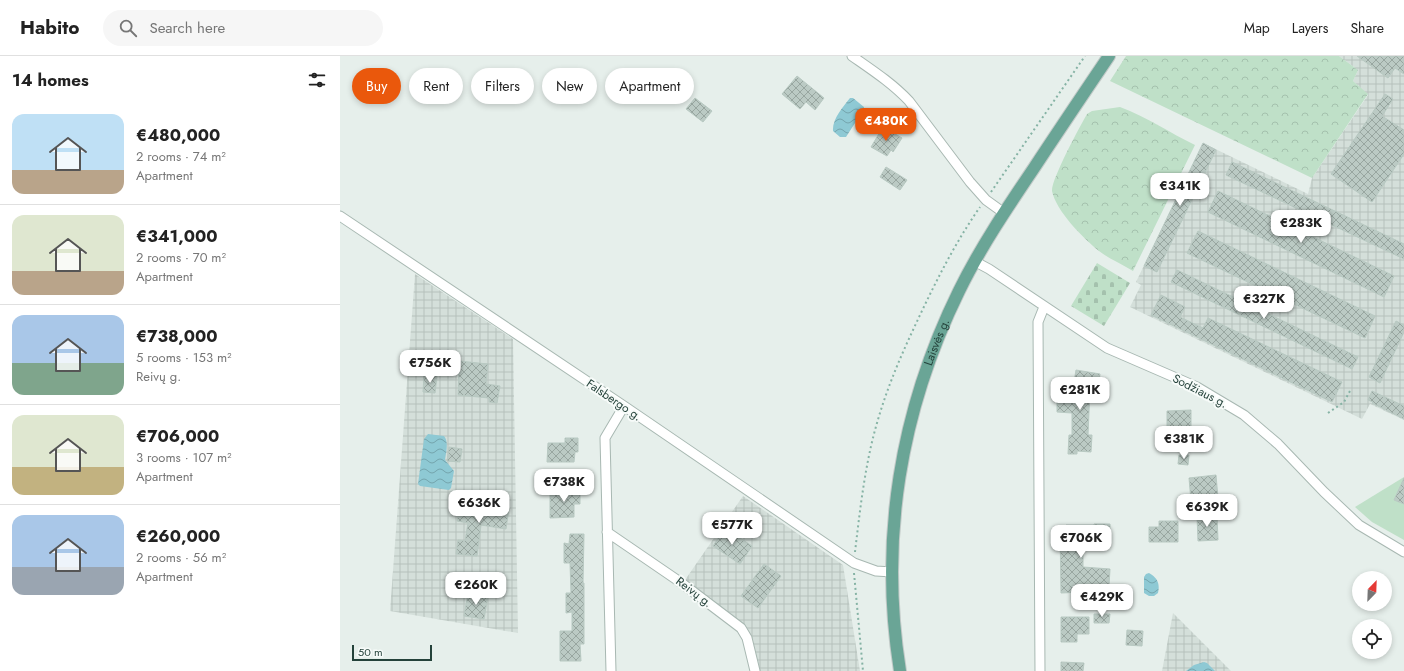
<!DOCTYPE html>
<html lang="en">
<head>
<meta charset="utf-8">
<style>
	body { margin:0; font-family:Jost,sans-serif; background:#f6f6f6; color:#222; height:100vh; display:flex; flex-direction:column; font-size:15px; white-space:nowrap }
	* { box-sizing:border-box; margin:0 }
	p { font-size:13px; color:#767676 }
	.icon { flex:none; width:22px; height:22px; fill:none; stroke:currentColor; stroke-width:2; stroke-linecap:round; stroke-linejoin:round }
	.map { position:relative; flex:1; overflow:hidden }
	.side { display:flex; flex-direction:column; background:#fff; width:340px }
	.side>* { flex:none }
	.top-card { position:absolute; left:12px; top:12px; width:380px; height:36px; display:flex; gap:8px }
	.needle { width:26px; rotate:23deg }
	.buttons { position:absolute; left:1012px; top:515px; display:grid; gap:8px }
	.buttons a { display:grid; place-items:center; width:40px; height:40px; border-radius:50%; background:#fff; box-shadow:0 2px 6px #0003; font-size:20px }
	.scale { position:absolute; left:12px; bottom:10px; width:80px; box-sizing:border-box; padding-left:4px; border:2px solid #24423a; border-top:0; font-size:11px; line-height:14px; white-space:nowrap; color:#24423a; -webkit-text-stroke:3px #f7fbf9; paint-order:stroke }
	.price { position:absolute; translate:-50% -34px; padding:0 9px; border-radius:8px; background:#fff; color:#222; font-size:13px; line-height:26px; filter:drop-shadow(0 1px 2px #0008) }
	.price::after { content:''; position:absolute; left:50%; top:24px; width:12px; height:9px; margin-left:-6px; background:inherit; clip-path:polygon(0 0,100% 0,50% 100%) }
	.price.active { background:#ea580c; color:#fff }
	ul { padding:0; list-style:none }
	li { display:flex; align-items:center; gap:12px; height:100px; padding:0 12px }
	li+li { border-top:1px solid #e0e0e0 }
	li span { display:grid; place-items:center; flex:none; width:112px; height:80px; border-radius:12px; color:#555 }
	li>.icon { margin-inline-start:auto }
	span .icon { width:48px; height:48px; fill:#fffc; stroke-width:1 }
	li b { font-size:17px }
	h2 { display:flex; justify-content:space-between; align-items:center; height:48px; padding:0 12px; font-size:17px }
	.tag { padding:0 14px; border-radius:18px; background:#fff; box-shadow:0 2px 6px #0003; font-size:14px; line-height:36px }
	.tag.active { background:#ea580c; color:#fff }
	header { display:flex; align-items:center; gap:24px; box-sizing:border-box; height:56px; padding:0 20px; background:#fff; border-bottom:1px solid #e0e0e0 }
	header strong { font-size:19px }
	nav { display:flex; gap:22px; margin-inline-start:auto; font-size:14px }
	.search { width:280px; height:36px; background:#f6f6f6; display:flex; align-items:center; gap:10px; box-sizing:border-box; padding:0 14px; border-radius:22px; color:#767676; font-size:15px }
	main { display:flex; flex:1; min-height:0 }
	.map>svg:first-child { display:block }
	.industrial { fill:url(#industrial-grid) }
	.forest { fill:url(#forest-crowns) }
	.cemetery { fill:url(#cemetery-stones) }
	.garden { fill:#bfe0c8 }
	.water { fill:url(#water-waves) }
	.building { fill:url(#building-cross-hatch); stroke:#b8c9c2 }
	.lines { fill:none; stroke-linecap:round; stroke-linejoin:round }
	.street-casing { stroke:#a8b8b2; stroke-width:11 }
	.primary-casing { stroke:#c2cac8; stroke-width:14 }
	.path { stroke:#86b3a5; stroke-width:2; stroke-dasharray:2 3; stroke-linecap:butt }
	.street { stroke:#fff; stroke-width:9 }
	.primary { stroke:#6aa596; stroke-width:12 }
	.labels { text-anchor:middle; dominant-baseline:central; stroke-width:4; stroke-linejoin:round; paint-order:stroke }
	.street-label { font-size:12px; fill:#24423a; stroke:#f7fbf9 }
</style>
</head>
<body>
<header>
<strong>Habito</strong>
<div class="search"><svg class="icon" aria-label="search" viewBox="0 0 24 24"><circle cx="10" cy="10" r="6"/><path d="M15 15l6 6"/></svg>Search here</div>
<nav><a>Map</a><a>Layers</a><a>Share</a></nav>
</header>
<main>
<section class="side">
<h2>14 homes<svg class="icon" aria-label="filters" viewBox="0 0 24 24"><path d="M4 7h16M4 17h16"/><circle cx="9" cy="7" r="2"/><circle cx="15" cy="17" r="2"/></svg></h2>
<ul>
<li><span style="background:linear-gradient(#bfe0f5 70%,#b9a48a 0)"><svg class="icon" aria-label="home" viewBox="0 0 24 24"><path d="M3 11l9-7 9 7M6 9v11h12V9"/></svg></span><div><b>€480,000</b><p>2 rooms · 74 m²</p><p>Apartment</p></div></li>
<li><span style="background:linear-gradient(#dfe7d0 70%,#b9a48a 0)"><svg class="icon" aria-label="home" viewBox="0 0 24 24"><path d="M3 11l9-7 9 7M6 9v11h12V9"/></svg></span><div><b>€341,000</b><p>2 rooms · 70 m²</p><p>Apartment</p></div></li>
<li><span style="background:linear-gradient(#a9c7e8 60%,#7fa58c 0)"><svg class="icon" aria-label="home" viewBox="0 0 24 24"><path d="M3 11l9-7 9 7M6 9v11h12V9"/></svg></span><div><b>€738,000</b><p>5 rooms · 153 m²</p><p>Reivų g.</p></div></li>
<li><span style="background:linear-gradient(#dfe7d0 65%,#c2b280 0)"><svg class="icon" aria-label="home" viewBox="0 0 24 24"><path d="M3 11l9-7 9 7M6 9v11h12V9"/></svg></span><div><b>€706,000</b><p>3 rooms · 107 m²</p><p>Apartment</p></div></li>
<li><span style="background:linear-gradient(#a9c7e8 65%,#9aa5b1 0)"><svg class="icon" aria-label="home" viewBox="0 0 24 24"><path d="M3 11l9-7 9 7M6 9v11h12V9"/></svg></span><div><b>€260,000</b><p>2 rooms · 56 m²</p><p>Apartment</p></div></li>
</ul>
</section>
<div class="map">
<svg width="1064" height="615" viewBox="0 0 1064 615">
	<defs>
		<pattern id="industrial-grid" width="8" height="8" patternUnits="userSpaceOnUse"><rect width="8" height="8" fill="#d4dfda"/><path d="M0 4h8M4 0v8" fill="none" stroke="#b6c1bc"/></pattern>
		<pattern id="forest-crowns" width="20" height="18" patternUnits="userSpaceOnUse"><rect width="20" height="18" fill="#bfe0c8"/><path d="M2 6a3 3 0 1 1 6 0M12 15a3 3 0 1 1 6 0" fill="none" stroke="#a4c1ad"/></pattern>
		<pattern id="cemetery-stones" width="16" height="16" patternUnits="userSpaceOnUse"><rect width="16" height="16" fill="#bfe0c8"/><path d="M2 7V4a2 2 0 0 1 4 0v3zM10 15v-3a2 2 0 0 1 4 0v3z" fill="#a4c1ad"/></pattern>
		<pattern id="water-waves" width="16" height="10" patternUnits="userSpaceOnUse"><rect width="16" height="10" fill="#8ec9d4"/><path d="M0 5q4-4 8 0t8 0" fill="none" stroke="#74a5ad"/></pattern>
		<pattern id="building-cross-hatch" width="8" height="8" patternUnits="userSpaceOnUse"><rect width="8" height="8" fill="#bbcac4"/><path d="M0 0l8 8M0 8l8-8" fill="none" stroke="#98a6a0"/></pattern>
	</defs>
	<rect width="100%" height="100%" fill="#e6efeb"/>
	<path class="industrial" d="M 999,0 L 1064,0 L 1064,364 L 1030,348 L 1022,363 L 790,251 L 801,229 L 796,226 L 863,87 L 968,138 L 972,122 L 1028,39 L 1013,25 L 1018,14 Z
		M 75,218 L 173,283 L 178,577 L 50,555 Z
		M 403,440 L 503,509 L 520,615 L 418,615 L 406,571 L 345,524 Z
		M 833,557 L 891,615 L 822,615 Z"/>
	<path class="forest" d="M 786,0 L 999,0 L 1018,14 L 1013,25 L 1028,38 L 972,122 L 770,25 Z
		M 780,51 C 807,61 830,77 855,89 L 793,215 C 782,208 769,203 759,195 C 743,182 716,155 712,135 C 711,124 740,70 747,58 L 752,55 Z"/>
	<path class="cemetery" d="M 757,207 L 790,227 L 764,270 L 731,250 Z"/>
	<path class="garden" d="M 1064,421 L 1064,484 L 1032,466 L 1015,451 Z"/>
	<path class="water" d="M 510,42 L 513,42 L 524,51 L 524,53 L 506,81 L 500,81 L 493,75 C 492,63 503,51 510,42 Z
		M 88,378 L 104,380 C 109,386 106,396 105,404 L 114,415 L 111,432 L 109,434 L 80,430 L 78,428 L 84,383 Z
		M 809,517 C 818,522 820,528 818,537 L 814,540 L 809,540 L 804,537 L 804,521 L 806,518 Z
		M 864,606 L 867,607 L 875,615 L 846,615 L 854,609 Z"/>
	<path class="building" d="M 1017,0 L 1064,0 L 1064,18 L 1055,12 L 1048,22 Z
		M 457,20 L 484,42 L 475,54 L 466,46 L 460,53 L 442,38 Z
		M 1045,38 L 1053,43 L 1042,60 L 1064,74 L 1064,98 L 1032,146 L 991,118 Z
		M 355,42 L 372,55 L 363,66 L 346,53 Z
		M 543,71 L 562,82 L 553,96 L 551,94 L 547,100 L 531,91 Z
		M 863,87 L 876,94 L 817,216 L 804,210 Z
		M 892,106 L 1064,188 L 1064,203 L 886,119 Z
		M 546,111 L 567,124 L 560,134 L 540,121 Z
		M 878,135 L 1054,220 L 1044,241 L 868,156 Z
		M 858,175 L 1035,260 L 1025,282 L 847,197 Z
		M 837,214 L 1018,301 L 1012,313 L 831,226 Z
		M 821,239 L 845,251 L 840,261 L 863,272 L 868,262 L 1002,326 L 992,346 L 811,259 Z
		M 1056,265 L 1064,269 L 1064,276 L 1040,327 L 1029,321 Z
		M 119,305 L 148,308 L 146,328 L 160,330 L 157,347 L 149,346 L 149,342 L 118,339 Z
		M 736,314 L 760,318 L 758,333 L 750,332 L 748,379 L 752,379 L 751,396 L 737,395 L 737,398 L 728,398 L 729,379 L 732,379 L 732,357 L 717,356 L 717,343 L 731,344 Z
		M 84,319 L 97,320 L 95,337 L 83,336 Z
		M 1032,335 L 1064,350 L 1064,363 L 1032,347 L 1033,346 L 1028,344 Z
		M 851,354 L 851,376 L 827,377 L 827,355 Z
		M 225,382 L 238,382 L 238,396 L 235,396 L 234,406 L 207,406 L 208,387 L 225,387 Z
		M 109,391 L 122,393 L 120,406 L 107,405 Z
		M 839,399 L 849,399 L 848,409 L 838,408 Z
		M 876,419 L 878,442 L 851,445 L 849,422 Z
		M 1064,422 L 1064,448 L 1054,444 Z
		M 240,434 L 240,448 L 234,448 L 234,461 L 210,462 L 210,435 Z
		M 121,445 L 169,452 L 166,473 L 141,469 L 137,500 L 116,498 L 118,484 L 125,485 L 128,467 L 117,465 Z
		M 857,460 L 877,460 L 878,484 L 858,485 Z
		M 819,465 L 838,465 L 838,486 L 809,486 L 809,471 L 819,471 Z
		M 754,468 L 770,468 L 770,486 L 754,486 L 754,478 L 738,478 L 738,494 L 743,494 L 743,511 L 770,513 L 769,530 L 744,529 L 744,536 L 721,537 L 720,475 L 726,475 L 726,469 L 754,469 Z
		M 385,472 L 412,490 L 400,508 L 373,490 Z
		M 230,478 L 244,478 L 243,527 L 244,527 L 244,588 L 240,588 L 241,605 L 220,605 L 220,575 L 232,575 L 232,556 L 226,557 L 226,537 L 231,537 L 230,507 L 224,507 L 224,487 L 229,488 Z
		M 424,508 L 441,520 L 418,552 L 401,540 Z
		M 128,537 L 148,540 L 144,563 L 124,560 Z
		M 754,558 L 770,558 L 769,567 L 754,567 Z
		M 721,561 L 749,561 L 749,578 L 737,578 L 737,586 L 721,586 Z
		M 787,574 L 803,575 L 802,590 L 786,589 Z
		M 721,606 L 744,607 L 743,615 L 721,615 Z"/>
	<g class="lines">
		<defs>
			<path id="street" d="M 512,0 C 532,14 552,27 569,45 L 630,126 L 646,144 L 664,157
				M 0,160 L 284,350 L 514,507 L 536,515 L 552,516
				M 634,205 L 649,213 L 767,292 L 857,331 L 904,359 L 938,388 L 984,436 L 1019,469 L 1064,496
				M 267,476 L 343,528 L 401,572 L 407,582 L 415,615
				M 271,615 L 265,382 L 284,350
				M 700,615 L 698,266 L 704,251"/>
			<g id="primary">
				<path id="s1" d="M 560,615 C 539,484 560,355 619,235 C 640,192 667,152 694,112 C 719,74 744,37 769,0"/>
			</g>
		</defs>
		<use href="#street" class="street-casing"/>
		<use href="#primary" class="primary-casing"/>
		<path class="path" d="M 651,136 L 745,0
			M 988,357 L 1004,346 L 1011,333
			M 515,496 C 520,454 525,408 537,367 C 546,335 559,304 573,274 C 593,231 613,190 640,151
			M 514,517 L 523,615"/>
		<use href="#street" class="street"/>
		<use href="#primary" class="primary"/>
	</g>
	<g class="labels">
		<g class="street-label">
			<text stroke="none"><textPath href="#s1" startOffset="335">Laisvės g.</textPath></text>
			<text transform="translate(860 335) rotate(27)">Sodžiaus g.</text>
			<text transform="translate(274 344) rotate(34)">Falsbergo g.</text>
			<text transform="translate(354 536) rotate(37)">Reivų g.</text>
		</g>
	</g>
</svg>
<div class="buttons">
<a><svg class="needle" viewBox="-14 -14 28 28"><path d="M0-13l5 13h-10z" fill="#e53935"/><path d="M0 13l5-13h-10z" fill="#767676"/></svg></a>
<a><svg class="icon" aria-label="locate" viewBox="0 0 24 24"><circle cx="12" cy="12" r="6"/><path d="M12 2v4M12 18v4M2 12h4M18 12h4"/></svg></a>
</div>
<div class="scale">50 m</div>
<b class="price active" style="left:546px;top:86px">€480K</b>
<b class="price" style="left:840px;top:151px">€341K</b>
<b class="price" style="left:961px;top:188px">€283K</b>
<b class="price" style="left:924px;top:264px">€327K</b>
<b class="price" style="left:90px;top:328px">€756K</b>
<b class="price" style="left:740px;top:355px">€281K</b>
<b class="price" style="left:844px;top:404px">€381K</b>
<b class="price" style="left:224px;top:447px">€738K</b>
<b class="price" style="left:139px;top:468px">€636K</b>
<b class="price" style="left:867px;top:472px">€639K</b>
<b class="price" style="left:392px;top:490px">€577K</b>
<b class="price" style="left:741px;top:503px">€706K</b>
<b class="price" style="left:136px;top:550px">€260K</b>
<b class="price" style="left:762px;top:562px">€429K</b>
<div class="top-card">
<a class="tag active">Buy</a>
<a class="tag">Rent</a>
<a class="tag">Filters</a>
<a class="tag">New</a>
<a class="tag">Apartment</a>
</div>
</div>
</main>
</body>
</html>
